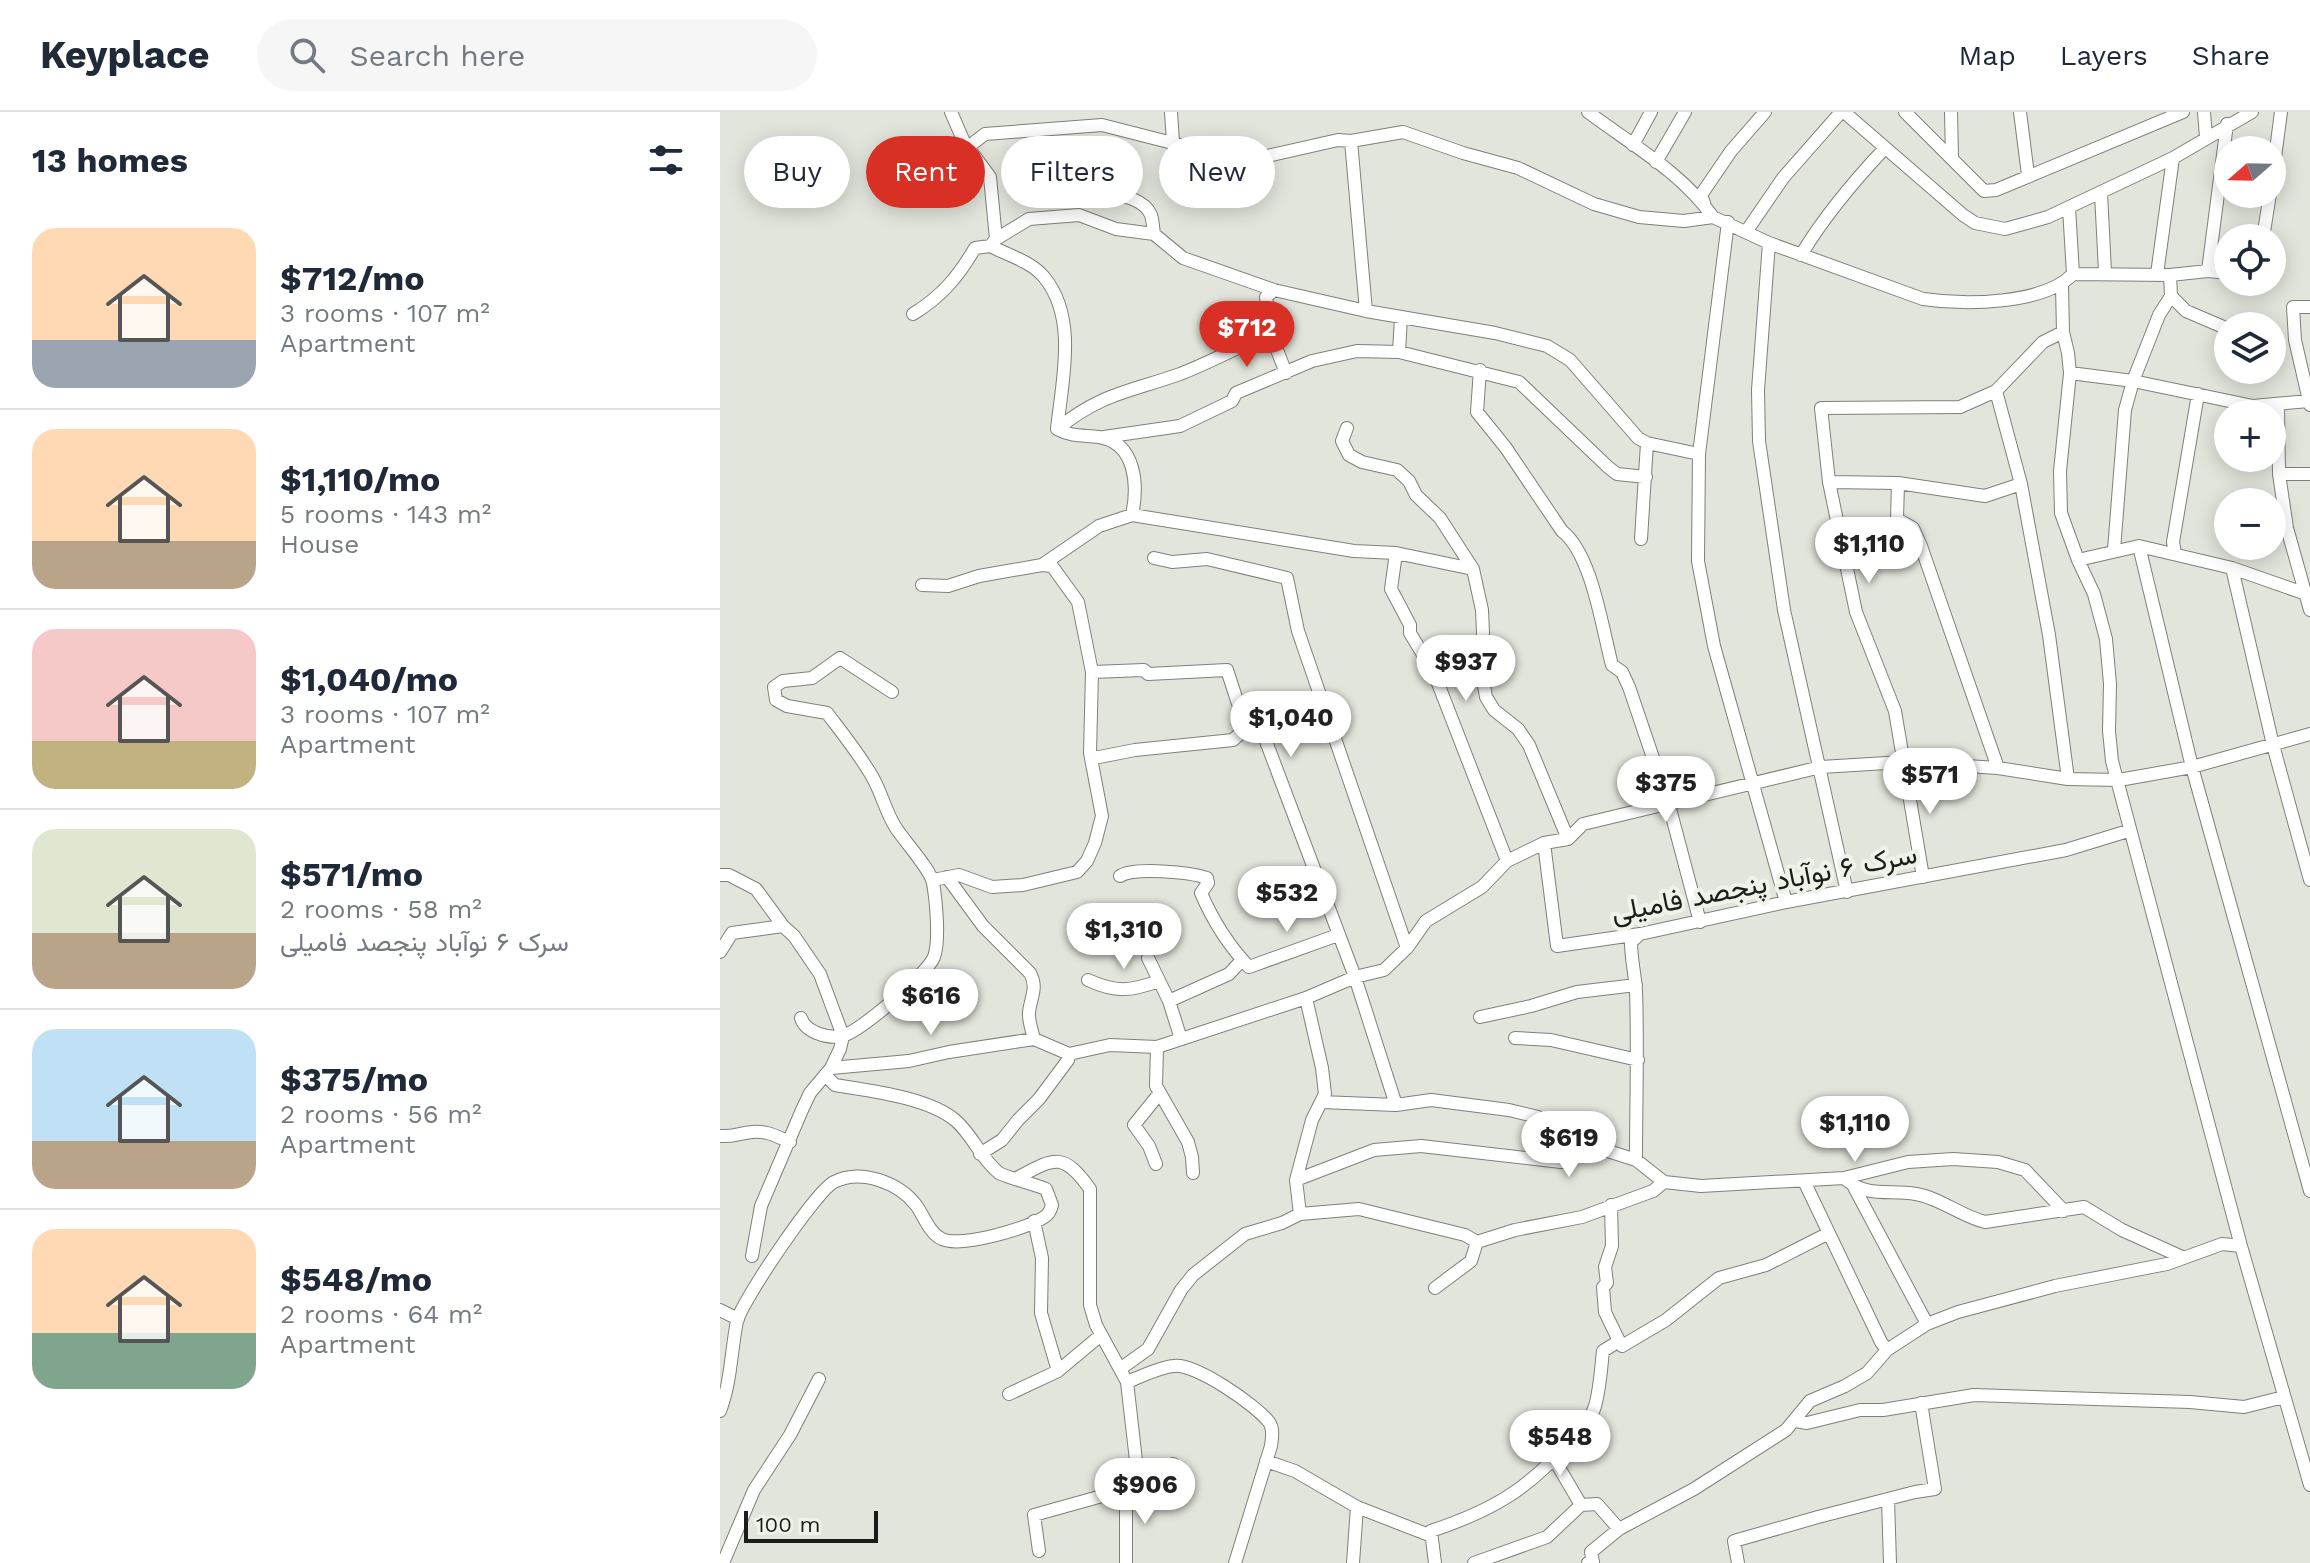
<!DOCTYPE html>
<html lang="en">
<head>
<meta charset="utf-8">
<style>
	body { margin:0; font-family:"Work Sans",Vazirmatn,sans-serif; background:#f6f6f7; color:#1f2937; height:100vh; display:flex; flex-direction:column; font-size:30px; white-space:nowrap }
	* { box-sizing:border-box; margin:0 }
	p { font-size:26px; color:#747a83 }
	.icon { flex:none; width:44px; height:44px; fill:none; stroke:currentColor; stroke-width:2; stroke-linecap:round; stroke-linejoin:round }
	.map { position:relative; flex:1; overflow:hidden }
	.panel { display:flex; flex-direction:column; background:#fff; width:720px }
	.panel>* { flex:none }
	.hud { position:absolute; left:24px; top:24px; width:760px; height:72px; display:flex; gap:16px }
	.needle { width:52px; rotate:250deg }
	.fabs { position:absolute; left:1494px; top:24px; display:grid; gap:16px }
	.fabs a { display:grid; place-items:center; width:72px; height:72px; border-radius:50%; background:#fff; box-shadow:0 4px 20px #0003; font-size:40px }
	.scale { position:absolute; left:24px; bottom:20px; width:134px; box-sizing:border-box; padding-left:8px; border:4px solid #1c1d1a; border-top:0; font-size:22px; line-height:28px; white-space:nowrap; color:#1c1d1a; -webkit-text-stroke:6px #eff2e8; paint-order:stroke }
	.price { position:absolute; translate:-50% -68px; padding:0 18px; border-radius:28px; background:#fff; color:#222; font-size:26px; line-height:52px; filter:drop-shadow(0 2px 4px #0008) }
	.price::after { content:''; position:absolute; left:50%; top:48px; width:24px; height:18px; margin-left:-12px; background:inherit; clip-path:polygon(0 0,100% 0,50% 100%) }
	.price.current { background:#d93025; color:#fff }
	ul { padding:0; list-style:none }
	li { display:flex; align-items:center; gap:24px; height:200px; padding:0 32px }
	li+li { border-top:2px solid #e0e1e3 }
	li span { display:grid; place-items:center; flex:none; width:224px; height:160px; border-radius:24px; color:#555 }
	li>.icon { margin-inline-start:auto }
	span .icon { width:96px; height:96px; fill:#fffc; stroke-width:1 }
	li b { font-size:34px }
	h2 { display:flex; justify-content:space-between; align-items:center; height:96px; padding:0 32px; font-size:34px }
	.pill { padding:0 28px; border-radius:36px; background:#fff; box-shadow:0 4px 20px #0003; font-size:28px; line-height:72px }
	.pill.current { background:#d93025; color:#fff }
	header { display:flex; align-items:center; gap:48px; box-sizing:border-box; height:112px; padding:0 40px; background:#fff; border-bottom:2px solid #e0e1e3 }
	header strong { font-size:38px }
	nav { display:flex; gap:44px; margin-inline-start:auto; font-size:28px }
	.search { width:560px; height:72px; background:#f6f6f7; display:flex; align-items:center; gap:20px; box-sizing:border-box; padding:0 28px; border-radius:44px; color:#747a83; font-size:30px }
	main { display:flex; flex:1; min-height:0 }
	.map>svg:first-child { display:block }
	.lines { fill:none; stroke-linecap:round; stroke-linejoin:round }
	.minor-casing { stroke:#7e8178; stroke-width:14 }
	.minor { stroke:#fff; stroke-width:12 }
	.labels { text-anchor:middle; dominant-baseline:central; stroke-width:8; stroke-linejoin:round; paint-order:stroke }
	.street-label { font-size:28px; fill:#1c1d1a; stroke:#eff2e8 }
</style>
</head>
<body>
<header>
<strong>Keyplace</strong>
<div class="search"><svg class="icon" aria-label="search" viewBox="0 0 24 24"><circle cx="10" cy="10" r="6"/><path d="M15 15l6 6"/></svg>Search here</div>
<nav><a>Map</a><a>Layers</a><a>Share</a></nav>
</header>
<main>
<section class="panel">
<h2>13 homes<svg class="icon" aria-label="filters" viewBox="0 0 24 24"><path d="M4 7h16M4 17h16"/><circle cx="9" cy="7" r="2"/><circle cx="15" cy="17" r="2"/></svg></h2>
<ul>
<li><span style="background:linear-gradient(#ffd9b3 70%,#9aa5b1 0)"><svg class="icon" aria-label="home" viewBox="0 0 24 24"><path d="M3 11l9-7 9 7M6 9v11h12V9"/></svg></span><div><b>$712/mo</b><p>3 rooms · 107 m²</p><p>Apartment</p></div></li>
<li><span style="background:linear-gradient(#ffd9b3 70%,#b9a48a 0)"><svg class="icon" aria-label="home" viewBox="0 0 24 24"><path d="M3 11l9-7 9 7M6 9v11h12V9"/></svg></span><div><b>$1,110/mo</b><p>5 rooms · 143 m²</p><p>House</p></div></li>
<li><span style="background:linear-gradient(#f6c9c9 70%,#c2b280 0)"><svg class="icon" aria-label="home" viewBox="0 0 24 24"><path d="M3 11l9-7 9 7M6 9v11h12V9"/></svg></span><div><b>$1,040/mo</b><p>3 rooms · 107 m²</p><p>Apartment</p></div></li>
<li><span style="background:linear-gradient(#dfe7d0 65%,#b9a48a 0)"><svg class="icon" aria-label="home" viewBox="0 0 24 24"><path d="M3 11l9-7 9 7M6 9v11h12V9"/></svg></span><div><b>$571/mo</b><p>2 rooms · 58 m²</p><p>سرک ۶ نوآباد پنجصد فامیلی</p></div></li>
<li><span style="background:linear-gradient(#bfe0f5 70%,#b9a48a 0)"><svg class="icon" aria-label="home" viewBox="0 0 24 24"><path d="M3 11l9-7 9 7M6 9v11h12V9"/></svg></span><div><b>$375/mo</b><p>2 rooms · 56 m²</p><p>Apartment</p></div></li>
<li><span style="background:linear-gradient(#ffd9b3 65%,#7fa58c 0)"><svg class="icon" aria-label="home" viewBox="0 0 24 24"><path d="M3 11l9-7 9 7M6 9v11h12V9"/></svg></span><div><b>$548/mo</b><p>2 rooms · 64 m²</p><p>Apartment</p></div></li>
</ul>
</section>
<div class="map">
<svg width="1590" height="1451" viewBox="0 0 1590 1451">
	<rect width="100%" height="100%" fill="#e2e5db"/>
	<g class="lines">
		<defs>
			<path id="minor" d="M 231,0 L 244,30 L 270,65 L 276,127
				M 451,0 L 453,30
				M 868,0 C 912,33 961,60 993,105
				M 1124,0 L 1243,103 L 1255,111 L 1285,117 L 1328,105 L 1453,46 L 1532,0
				M 1185,0 L 1264,79 L 1276,78 L 1463,0
				M 1231,0 L 1232,45
				M 1300,0 L 1308,63
				M 1484,0 L 1486,25
				M 631,29 L 646,199
				M 913,33 L 931,0
				M 248,35 L 265,22 L 382,13 L 472,36 L 538,46 L 618,28 L 631,29 L 683,20 L 743,41 L 798,56 L 874,92 L 919,105 L 964,109 L 993,105 L 1049,131 L 1203,187 C 1244,193 1323,193 1353,162 L 1450,163 L 1488,159 L 1508,161
				M 936,50 L 965,0
				M 1552,68 L 1561,0
				M 348,69 C 369,82 421,78 431,103 C 433,109 433,116 434,122
				M 1381,81 L 1385,160
				M 984,91 L 981,83 L 1011,39 L 1045,0
				M 1349,96 L 1353,162
				M 1008,110 L 979,342 L 978,449 L 994,534 L 1066,790
				M 1026,120 L 1063,66 L 1121,0
				M 1543,126 L 1550,82
				M 1049,131 L 1038,278 L 1039,329 L 1064,498 L 1127,780
				M 270,134 C 288,143 312,150 324,165 C 358,206 342,269 337,317
				M 1081,143 C 1105,103 1133,70 1165,36
				M 1488,159 L 1507,12
				M 1437,162 L 1453,46
				M 1342,174 L 1343,220 L 1348,241 L 1350,261 L 1340,359 L 1341,401 L 1358,448 L 1374,482 L 1386,527 L 1390,572 L 1389,619 L 1392,649 L 1521,1134 L 1590,1373
				M 554,178 L 546,185 L 550,220 L 566,261
				M 1451,184 L 1466,199 L 1508,217
				M 1590,195 L 1573,195 L 1575,228 L 1590,293
				M 193,202 C 222,184 238,165 255,136 L 270,134 L 276,127 L 309,107 L 359,103 L 396,117 L 434,122 L 463,146 L 554,178 L 646,199 L 775,221 L 827,234 L 850,248 L 918,326 L 927,331 L 979,342
				M 679,240 L 681,205
				M 760,258 L 757,300 L 786,336 L 842,419 C 872,442 882,516 892,553 L 902,560 L 909,575 L 949,693 L 980,810
				M 1350,261 L 1413,269 L 1533,294 L 1589,289
				M 1276,279 L 1301,372 L 1329,523 L 1348,667
				M 1558,294 L 1559,362 L 1567,416 L 1590,498
				M 627,316 L 622,329 L 629,343 L 642,350 L 677,358 L 689,369 L 696,383 L 720,406 L 753,457 L 762,498 L 763,521 L 760,551 L 766,585 L 774,598 L 798,617 L 809,633 L 848,727
				M 337,317 C 382,281 409,280 460,262 C 491,250 521,234 550,220
				M 337,317 C 352,325 363,323 379,325 C 417,331 418,375 412,403
				M 384,325 L 460,314 L 512,289 L 516,281 L 592,249 L 637,239 L 679,240 L 799,270 L 888,355 L 897,362 L 926,365
				M 1559,362 L 1590,362
				M 1109,370 L 1178,371 L 1265,384 L 1301,372
				M 1178,371 L 1177,407 L 1193,416 L 1201,434 L 1278,656
				M 921,427 L 927,331
				M 1419,434 L 1472,655 L 1590,1079
				M 1394,438 L 1405,298 L 1413,269 L 1439,203 L 1451,184 L 1450,163
				M 676,441 L 671,477 L 690,513 L 690,521 L 714,561 L 787,749
				M 1455,441 L 1453,430 L 1478,282
				M 434,446 L 452,450 L 487,447 L 567,466 L 578,519 L 687,836
				M 1358,448 L 1419,434 L 1512,456 L 1586,482
				M 322,453 L 379,414 L 412,403 L 634,439 L 676,441 L 753,457
				M 1512,456 L 1553,633 L 1590,768
				M 202,473 L 228,474 L 259,464 L 322,453 L 332,454 L 358,490 L 372,560 L 370,641 L 382,704 L 375,731 L 367,749 L 357,760 L 303,773 L 272,775 L 239,763 L 213,768
				M 372,560 L 424,558 L 428,562 L 507,558 L 526,616
				M 370,641 L 374,646 L 415,638 L 513,628 L 526,616 L 541,616 L 635,865 L 676,993
				M 824,731 L 837,834 L 920,822 L 1066,790 L 1346,738 L 1408,719
				M 0,763 L 9,763 L 36,777 L 63,814 L 74,824 L 100,862 L 123,924 L 120,937 L 111,956 L 90,981 L 82,998 L 41,1094 L 32,1144
				M 400,764 C 414,755 470,760 487,766 L 488,771 L 481,781 C 493,809 508,833 529,855 L 618,823
				M 227,765 L 263,814 L 310,861 C 318,876 311,884 309,900 C 308,908 312,918 314,927
				M 1203,765 L 1175,599 L 1136,500 L 1109,370 L 1101,296 L 1240,295 L 1276,279 L 1323,230 L 1343,220
				M 0,840 L 12,821 L 63,814
				M 428,846 L 449,889 L 461,927
				M 368,868 C 396,881 411,879 439,869
				M 449,889 L 509,862 L 522,848
				M 760,905 L 811,894 L 857,880 L 916,873
				M 81,906 C 85,920 108,927 122,924 C 140,920 207,862 214,845 C 220,829 216,788 213,771 C 211,758 185,730 176,716 C 166,701 162,682 153,666 C 140,643 123,622 107,601 L 67,594 L 56,588 L 54,575 L 63,569 L 92,566 L 120,546 L 172,580
				M 795,926 L 831,928 L 918,948
				M 437,935 L 436,974 L 468,1030 L 472,1045 L 473,1061
				M 111,956 L 189,949 L 229,940 L 314,927 L 349,942
				M 601,990 L 676,993 L 711,988 L 789,998 L 818,1005 L 863,1031 L 916,1048 L 944,1070 L 981,1074 L 1124,1066 C 1148,1087 1169,1077 1196,1082 C 1220,1086 1241,1104 1265,1110 L 1364,1095 L 1402,1118 L 1462,1145
				M 0,1024 C 13,1025 20,1021 32,1020 C 46,1018 58,1025 70,1030
				M 260,1042 L 282,1028 L 298,1008 L 319,987 L 348,948 L 349,942 L 390,933 L 437,935 L 586,886 L 635,865 L 664,858 L 687,836 L 706,809 L 762,775 L 787,749 L 824,731 L 848,727 L 863,712 L 1101,655 L 1183,650 L 1278,656 L 1348,667 L 1399,668 L 1472,655 L 1590,622
				M 916,1048 C 916,992 918,935 916,879 C 915,862 911,847 911,830 L 920,822
				M 436,1052 L 429,1034 L 414,1013 L 439,982
				M 297,1066 C 334,1046 343,1039 370,1077 L 370,1193 L 376,1213 L 407,1270 L 418,1366
				M 1124,1066 L 1188,1050 L 1233,1047 L 1278,1050 L 1305,1058 L 1344,1099
				M 576,1068 L 654,1038 L 701,1034 L 841,1050 L 852,1048 L 857,1028
				M 1084,1069 L 1161,1230 L 1167,1238
				M 1134,1075 L 1207,1212
				M 891,1093 L 892,1134 L 885,1155 L 887,1171 L 883,1175 L 885,1200 L 899,1229
				M 580,1102 L 576,1068 L 592,1008 L 605,982 L 602,956 L 586,886
				M 314,1109 L 322,1146 L 321,1201 L 338,1259
				M 715,1176 L 751,1149 L 757,1130
				M 0,1198 L 18,1207
				M 400,1257 L 428,1237 L 461,1178 L 473,1163 L 525,1122 L 562,1111 L 580,1102 L 639,1097 L 745,1123 L 757,1130 L 795,1118 L 862,1105 L 933,1079 L 944,1070
				M 407,1270 C 421,1265 439,1255 454,1254 C 475,1251 536,1293 549,1310 C 554,1317 552,1326 551,1334 L 515,1451
				M 289,1282 L 338,1259 L 381,1223
				M 0,1299 C 11,1271 11,1239 17,1209 C 22,1189 96,1079 114,1070 C 141,1056 179,1071 196,1093 C 204,1104 209,1121 222,1127 C 240,1136 312,1116 327,1103 C 330,1100 331,1097 332,1093 L 326,1077 C 315,1072 285,1065 279,1061 C 260,1046 253,1023 235,1008 C 207,985 150,979 115,973 L 105,963
				M 1076,1309 L 1087,1311 L 1140,1298 L 1163,1298 L 1254,1283 L 1470,1290 L 1524,1295 L 1564,1285
				M 834,1347 L 861,1393
				M 546,1349 L 575,1359 L 637,1395 L 709,1423
				M 406,1376 L 406,1451
				M 1168,1387 L 1170,1451
				M 319,1439 L 314,1403 L 400,1379 L 428,1361 L 453,1352
				M 3,1451 L 34,1378 L 70,1323 L 99,1267
				M 633,1451 L 637,1395
				M 715,1451 L 711,1419 C 771,1399 808,1378 850,1329 C 859,1319 871,1308 875,1294 C 880,1277 881,1256 883,1239 L 899,1229 L 902,1234 L 946,1208 L 999,1166 L 1046,1153 L 1107,1122
				M 754,1451 L 827,1425 L 861,1393 L 877,1392 L 899,1417
				M 868,1451 L 873,1450 L 871,1440 L 899,1417 L 974,1377 L 1066,1318 L 1090,1289 L 1125,1274 L 1147,1261 L 1167,1238 L 1207,1212 L 1238,1200 L 1335,1174 L 1447,1152 L 1502,1132 L 1521,1134
				M 1018,1451 L 1014,1429 L 1098,1405 L 1195,1380 L 1215,1377 L 1201,1291"/>
		</defs>
		<use href="#minor" class="minor-casing"/>
		<use href="#minor" class="minor"/>
	</g>
	<g class="labels">
		<g class="street-label">
			<text transform="translate(1044 771) rotate(-11)">سرک ۶ نوآباد پنجصد فامیلی</text>
		</g>
	</g>
</svg>
<div class="fabs">
<a><svg class="needle" viewBox="-14 -14 28 28"><path d="M0-13l5 13h-10z" fill="#e53935"/><path d="M0 13l5-13h-10z" fill="#747a83"/></svg></a>
<a><svg class="icon" aria-label="locate" viewBox="0 0 24 24"><circle cx="12" cy="12" r="6"/><path d="M12 2v4M12 18v4M2 12h4M18 12h4"/></svg></a>
<a><svg class="icon" aria-label="layers" viewBox="0 0 24 24"><path d="M12 4l9 5-9 5-9-5zM3 14l9 5 9-5"/></svg></a>
<a>+</a>
<a>−</a>
</div>
<div class="scale">100 m</div>
<b class="price current" style="left:527px;top:257px">$712</b>
<b class="price" style="left:1149px;top:473px">$1,110</b>
<b class="price" style="left:746px;top:591px">$937</b>
<b class="price" style="left:571px;top:647px">$1,040</b>
<b class="price" style="left:1210px;top:704px">$571</b>
<b class="price" style="left:946px;top:712px">$375</b>
<b class="price" style="left:567px;top:822px">$532</b>
<b class="price" style="left:404px;top:859px">$1,310</b>
<b class="price" style="left:211px;top:925px">$616</b>
<b class="price" style="left:1135px;top:1052px">$1,110</b>
<b class="price" style="left:849px;top:1067px">$619</b>
<b class="price" style="left:840px;top:1366px">$548</b>
<b class="price" style="left:425px;top:1414px">$906</b>
<div class="hud">
<a class="pill">Buy</a>
<a class="pill current">Rent</a>
<a class="pill">Filters</a>
<a class="pill">New</a>
</div>
</div>
</main>
</body>
</html>
